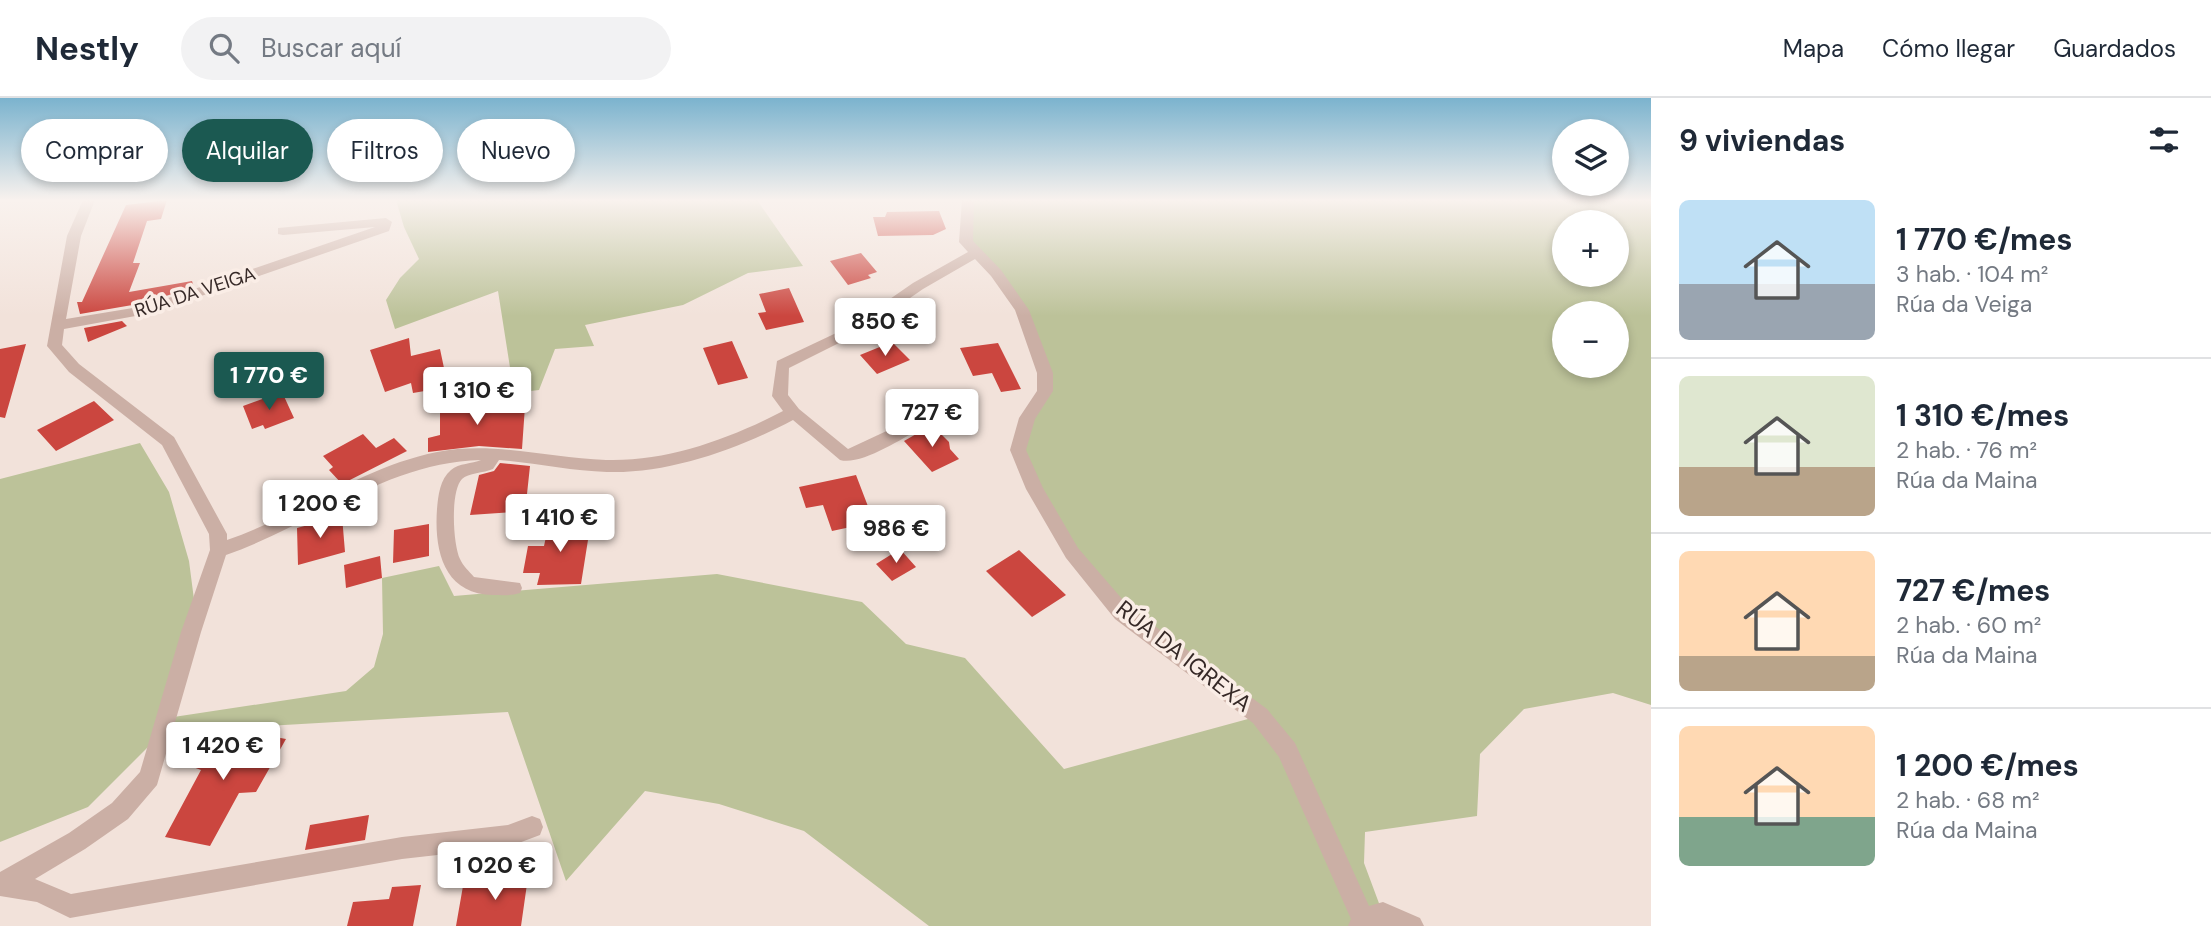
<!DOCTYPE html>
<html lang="es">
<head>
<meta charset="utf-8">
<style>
	body { margin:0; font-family:"DM Sans",sans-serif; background:#f2f2f3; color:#1f2937; height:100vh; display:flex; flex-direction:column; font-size:26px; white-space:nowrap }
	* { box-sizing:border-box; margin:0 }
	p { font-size:23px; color:#747a83 }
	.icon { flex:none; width:38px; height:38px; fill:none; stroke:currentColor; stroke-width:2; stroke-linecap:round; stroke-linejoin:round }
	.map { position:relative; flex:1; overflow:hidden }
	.sheet { display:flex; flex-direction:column; background:#fff; width:560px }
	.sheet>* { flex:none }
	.guide { position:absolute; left:21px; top:21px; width:665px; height:63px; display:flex; gap:14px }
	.controls { position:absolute; left:1552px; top:21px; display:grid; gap:14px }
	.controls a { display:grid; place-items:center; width:77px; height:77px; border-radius:50%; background:#fff; box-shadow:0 4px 10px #0003; font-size:35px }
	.price { position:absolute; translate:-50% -60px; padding:0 16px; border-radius:7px; background:#fff; color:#222; font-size:23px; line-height:46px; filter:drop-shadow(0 2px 4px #0008) }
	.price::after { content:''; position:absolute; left:50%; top:42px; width:21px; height:16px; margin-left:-10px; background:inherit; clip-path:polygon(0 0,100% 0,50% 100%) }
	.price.current { background:#1b5951; color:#fff }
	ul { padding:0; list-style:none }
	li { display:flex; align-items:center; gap:21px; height:175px; padding:0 28px }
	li+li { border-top:2px solid #e0e1e3 }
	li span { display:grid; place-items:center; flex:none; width:196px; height:140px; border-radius:10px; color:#555 }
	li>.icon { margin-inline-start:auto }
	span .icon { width:84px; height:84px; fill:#fffc; stroke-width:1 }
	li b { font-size:30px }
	h2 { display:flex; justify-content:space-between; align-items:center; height:84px; padding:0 28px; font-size:30px }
	.pill { padding:0 24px; border-radius:32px; background:#fff; box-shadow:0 4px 10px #0003; font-size:24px; line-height:63px }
	.pill.current { background:#1b5951; color:#fff }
	header { display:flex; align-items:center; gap:42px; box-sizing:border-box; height:98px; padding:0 35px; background:#fff; border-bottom:2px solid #e0e1e3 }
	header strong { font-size:33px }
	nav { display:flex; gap:38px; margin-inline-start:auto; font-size:24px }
	.search { width:490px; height:63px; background:#f2f2f3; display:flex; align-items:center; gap:18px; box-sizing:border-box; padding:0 24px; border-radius:38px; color:#747a83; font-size:26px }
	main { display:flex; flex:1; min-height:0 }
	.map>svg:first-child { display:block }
	.green { fill:#bcc299; fill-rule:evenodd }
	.building { fill:#cb463f }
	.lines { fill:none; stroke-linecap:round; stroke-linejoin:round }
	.street { fill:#cbafa5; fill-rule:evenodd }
	.labels { text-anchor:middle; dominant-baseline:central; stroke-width:7; stroke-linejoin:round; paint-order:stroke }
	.far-street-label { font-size:19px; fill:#362927; stroke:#faede6 }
	.street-label { font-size:23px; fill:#362927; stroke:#faede6 }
</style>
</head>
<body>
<header>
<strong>Nestly</strong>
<div class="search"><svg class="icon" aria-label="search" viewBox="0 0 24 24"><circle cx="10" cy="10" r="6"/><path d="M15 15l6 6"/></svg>Buscar aquí</div>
<nav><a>Mapa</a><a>Cómo llegar</a><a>Guardados</a></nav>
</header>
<main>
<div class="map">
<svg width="1651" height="828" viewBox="0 0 1651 828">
	<rect width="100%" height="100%" fill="#f2e2da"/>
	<path class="green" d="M 396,102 L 757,102 L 803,168 L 748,175 L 683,207 L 585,227 L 594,248 L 555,251 L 539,292 L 514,295 L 498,193 L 395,231 L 386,202 L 400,180 L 419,161 L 404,129 Z
		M 968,102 L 1651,102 L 1651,607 L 1613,595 L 1524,611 L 1480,656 L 1477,718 L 1365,734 L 1364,765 L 1383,816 L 1370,828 L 929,828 L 804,733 L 719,706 L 645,693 L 566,783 L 508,614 L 163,634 L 88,709 L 0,744 L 0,381 L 140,345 L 169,394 L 189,463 L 196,517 L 167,620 L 346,593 L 374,569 L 383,536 L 382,480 L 439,468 L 454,498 L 717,476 L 862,504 L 906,546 L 965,560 L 1064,671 L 1259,618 L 1122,515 L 1072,455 L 1018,352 L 1045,293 L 1022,212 L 966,144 ZM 1564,124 L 1617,124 L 1617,177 L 1564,177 ZM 1564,215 L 1617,215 L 1617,268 L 1564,268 Z"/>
	<path class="building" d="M 167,102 L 161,121 L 147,123 L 133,165 L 140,165 L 129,194 L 192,183 L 194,189 L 144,205 L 80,216 L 77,204 L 82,204 L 126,107 Z
		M 939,113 L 946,131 L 933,137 L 878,138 L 873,119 L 885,119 L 887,114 Z
		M 861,155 L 877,174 L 868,177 L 871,180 L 848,187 L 830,163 Z
		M 789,190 L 804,224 L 766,232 L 758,215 L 766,214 L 759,196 Z
		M 122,223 L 127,228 L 88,244 L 84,230 Z
		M 409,240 L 411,258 L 440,251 L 448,289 L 413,295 L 411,285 L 385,294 L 370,252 Z
		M 732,243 L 748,280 L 718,287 L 703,250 Z
		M 892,244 L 910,262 L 877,276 L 860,257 Z
		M 998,245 L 1021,291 L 1001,294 L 992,275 L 973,278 L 960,250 Z
		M 26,246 L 5,320 L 0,319 L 0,251 Z
		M 282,294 L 294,320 L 265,331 L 263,327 L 252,331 L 243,308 Z
		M 464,297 L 465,315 L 525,308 L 522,351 L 479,348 L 428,354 L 428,340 L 440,337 L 440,301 Z
		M 94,303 L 114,322 L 56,353 L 37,332 Z
		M 932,327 L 949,344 L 950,351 L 959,361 L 932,374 L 904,343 Z
		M 363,336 L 376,350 L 394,340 L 407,353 L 342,386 L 329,372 L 333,369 L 323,358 Z
		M 500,365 L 530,368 L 527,396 L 519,397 L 515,414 L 470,417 L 479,377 L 494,373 Z
		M 856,377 L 874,424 L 832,433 L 823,407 L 806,410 L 799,389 Z
		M 342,418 L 345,454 L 298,467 L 297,430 Z
		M 591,423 L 581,486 L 537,487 L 540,475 L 523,475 L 528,448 L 544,448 L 549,425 Z
		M 429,426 L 429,458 L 393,465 L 394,432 Z
		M 900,451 L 916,469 L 892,483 L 876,466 Z
		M 1019,452 L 1066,497 L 1032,519 L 986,473 Z
		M 380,458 L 382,480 L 346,490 L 344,467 Z
		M 248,634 L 286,641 L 256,694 L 239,695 L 210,748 L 165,739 L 201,672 L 193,669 L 208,638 Z
		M 369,717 L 365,742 L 305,752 L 310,727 Z
		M 529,772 L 521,828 L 456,828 L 463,788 L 498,785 L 500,774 Z
		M 421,787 L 413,828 L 347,828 L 353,804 L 389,801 L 392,789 Z"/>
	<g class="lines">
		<path class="street" d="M 83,102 L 95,102 L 81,138 L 66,221 L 145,208 L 375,129 L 283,137 L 278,136 L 278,130 L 386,120 L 392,124 L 389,133 L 152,215 L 64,231 L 62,247 L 79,266 L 174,339 L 227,436 L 227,442 C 299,417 362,369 437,354 C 494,343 549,360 606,362 C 666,364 730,341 783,313 L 772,298 L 777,263 L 851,228 L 913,185 L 968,154 L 959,144 L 962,102 L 974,102 L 973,143 L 1001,172 L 1029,212 L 1053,275 L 1053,293 L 1035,321 L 1026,352 L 1043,390 L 1078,450 L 1129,509 L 1267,611 L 1295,645 L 1369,808 L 1383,804 L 1420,820 L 1424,828 L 1348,828 L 1351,821 L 1279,659 L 1253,625 L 1115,521 L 1066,460 L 1026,391 L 1010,352 L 1019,320 L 1037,293 L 1037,275 L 1015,212 L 991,178 L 975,161 L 923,191 L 861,234 L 789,270 L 788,297 L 799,311 L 848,351 L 908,323 L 920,323 L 922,327 L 920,331 C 901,341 860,368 840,362 L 793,322 C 738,351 669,376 607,374 C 571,373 535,365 499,362 L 493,371 C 484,375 468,375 462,381 C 450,393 453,447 460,461 C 463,468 469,473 474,479 L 520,485 L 522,490 L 520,495 C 511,498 502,497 493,497 C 444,496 434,453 437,411 C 438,398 440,381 451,372 C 459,365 472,366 481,362 C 388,364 312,427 226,457 L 201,534 L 157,687 L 128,721 L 85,751 L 35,781 L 71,796 L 402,739 L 508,727 L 532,718 L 540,721 L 543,729 L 540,737 L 508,749 L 402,761 L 70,820 L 37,804 L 0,798 L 0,774 L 69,735 L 112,705 L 140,674 L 181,534 L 210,452 L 209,436 L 162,347 L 69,274 L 47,248 L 67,138 Z"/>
	</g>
	<linearGradient id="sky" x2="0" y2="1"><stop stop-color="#7bb3ce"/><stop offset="0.47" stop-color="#f9f2ee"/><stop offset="1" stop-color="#f9f2ee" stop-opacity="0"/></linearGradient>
	<rect width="1651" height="218" fill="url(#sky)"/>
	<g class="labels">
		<g class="far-street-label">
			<text transform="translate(195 194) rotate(-18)">RÚA DA VEIGA</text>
		</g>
		<g class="street-label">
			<text transform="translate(1184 558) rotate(38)">RÚA DA IGREXA</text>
		</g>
	</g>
</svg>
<div class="controls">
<a><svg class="icon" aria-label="layers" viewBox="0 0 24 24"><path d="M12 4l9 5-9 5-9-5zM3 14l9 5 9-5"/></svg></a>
<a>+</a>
<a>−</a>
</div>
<b class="price" style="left:885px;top:260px">850 €</b>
<b class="price current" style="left:269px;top:314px">1 770 €</b>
<b class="price" style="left:477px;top:329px">1 310 €</b>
<b class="price" style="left:932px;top:351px">727 €</b>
<b class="price" style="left:320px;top:442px">1 200 €</b>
<b class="price" style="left:560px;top:456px">1 410 €</b>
<b class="price" style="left:896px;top:467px">986 €</b>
<b class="price" style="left:223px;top:684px">1 420 €</b>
<b class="price" style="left:495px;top:804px">1 020 €</b>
<div class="guide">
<a class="pill">Comprar</a>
<a class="pill current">Alquilar</a>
<a class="pill">Filtros</a>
<a class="pill">Nuevo</a>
</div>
</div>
<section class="sheet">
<h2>9 viviendas<svg class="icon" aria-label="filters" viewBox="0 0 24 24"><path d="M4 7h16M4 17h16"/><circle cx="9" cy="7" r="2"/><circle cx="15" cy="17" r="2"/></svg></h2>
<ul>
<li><span style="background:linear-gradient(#bfe0f5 60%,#9aa5b1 0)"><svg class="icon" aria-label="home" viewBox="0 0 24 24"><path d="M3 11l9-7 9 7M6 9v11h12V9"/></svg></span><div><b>1 770 €/mes</b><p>3 hab. · 104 m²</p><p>Rúa da Veiga</p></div></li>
<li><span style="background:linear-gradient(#dfe7d0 65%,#b9a48a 0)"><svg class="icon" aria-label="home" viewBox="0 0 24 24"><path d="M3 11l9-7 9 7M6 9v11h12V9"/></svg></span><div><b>1 310 €/mes</b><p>2 hab. · 76 m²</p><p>Rúa da Maina</p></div></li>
<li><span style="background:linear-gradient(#ffd9b3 75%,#b9a48a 0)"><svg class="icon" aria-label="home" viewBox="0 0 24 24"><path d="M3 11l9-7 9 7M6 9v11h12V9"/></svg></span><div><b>727 €/mes</b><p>2 hab. · 60 m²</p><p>Rúa da Maina</p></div></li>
<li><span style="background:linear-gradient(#ffd9b3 65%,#7fa58c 0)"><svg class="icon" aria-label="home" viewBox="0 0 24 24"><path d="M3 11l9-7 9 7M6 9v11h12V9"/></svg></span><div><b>1 200 €/mes</b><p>2 hab. · 68 m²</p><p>Rúa da Maina</p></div></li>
</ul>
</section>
</main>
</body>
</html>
